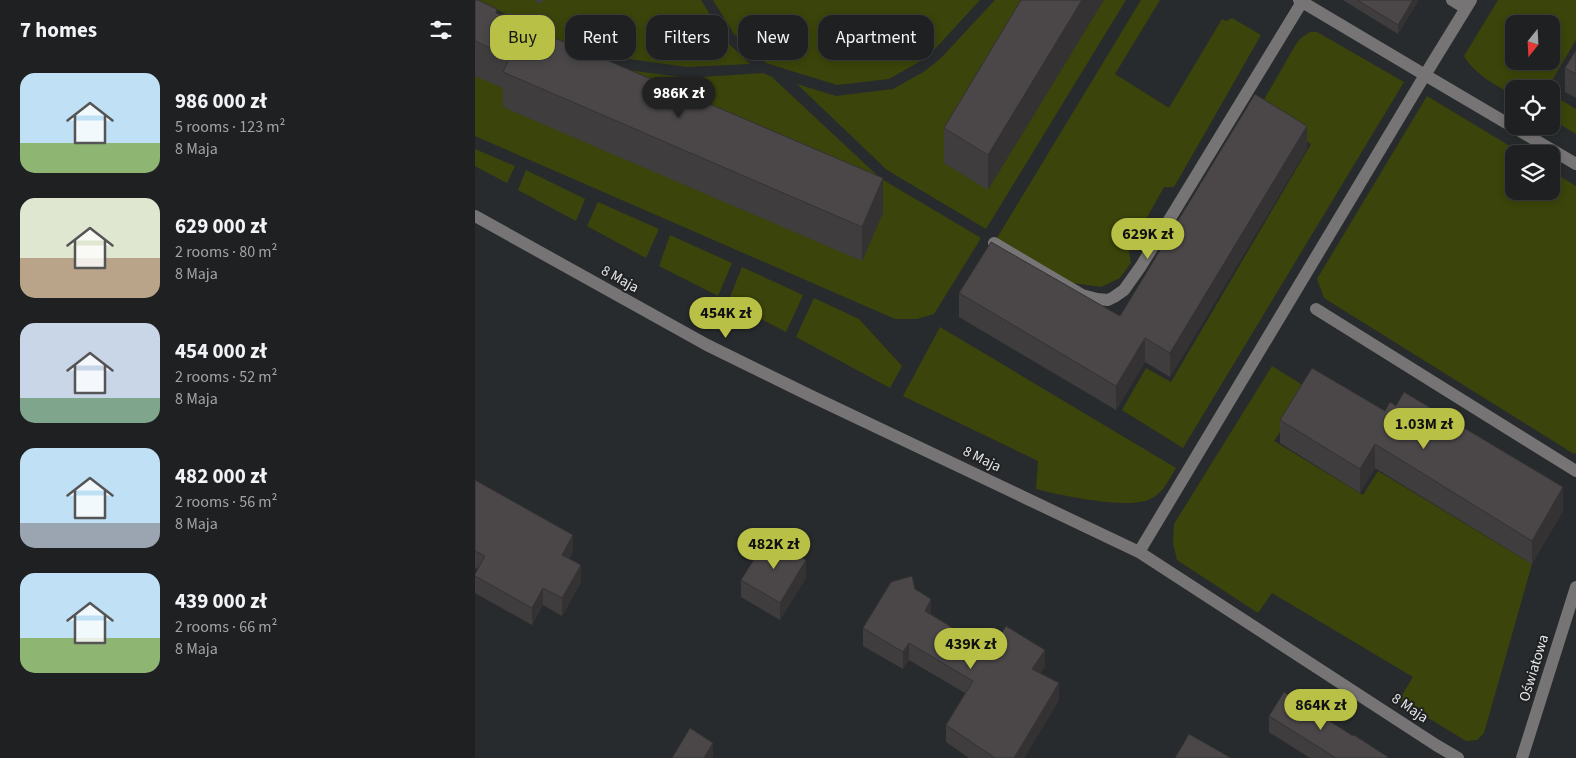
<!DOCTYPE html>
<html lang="en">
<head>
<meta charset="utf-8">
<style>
	body { margin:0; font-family:"Source Sans 3",sans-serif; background:#2b2d2f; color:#f1f3f6; height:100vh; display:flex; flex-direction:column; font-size:19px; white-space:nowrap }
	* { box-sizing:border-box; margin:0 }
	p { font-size:16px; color:#a1a3a5 }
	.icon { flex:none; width:28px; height:28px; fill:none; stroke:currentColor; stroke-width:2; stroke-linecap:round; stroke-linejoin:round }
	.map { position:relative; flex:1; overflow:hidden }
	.sheet { display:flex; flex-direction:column; background:#1e2022; width:475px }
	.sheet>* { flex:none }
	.banner { position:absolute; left:15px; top:15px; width:475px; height:45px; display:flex; gap:10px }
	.needle { width:32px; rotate:198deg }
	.tools { position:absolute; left:1030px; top:15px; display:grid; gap:10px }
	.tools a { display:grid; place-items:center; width:55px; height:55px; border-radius:10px; background:#1e2022; box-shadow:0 2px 8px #0003,0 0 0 1px #3c3e40; font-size:25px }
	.price { position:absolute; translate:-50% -42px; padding:0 11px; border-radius:18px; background:#b9c046; color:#111; font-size:16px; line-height:32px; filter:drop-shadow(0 1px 2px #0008) }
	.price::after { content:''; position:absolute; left:50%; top:30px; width:15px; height:11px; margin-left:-8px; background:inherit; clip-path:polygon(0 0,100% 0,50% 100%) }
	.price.current { background:#222; color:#fff }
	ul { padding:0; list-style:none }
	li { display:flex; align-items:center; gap:15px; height:125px; padding:0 20px }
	li span { display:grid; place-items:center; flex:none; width:140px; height:100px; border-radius:15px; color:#555 }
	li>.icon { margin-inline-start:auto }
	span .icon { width:60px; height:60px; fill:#fffc; stroke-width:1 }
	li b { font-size:21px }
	h2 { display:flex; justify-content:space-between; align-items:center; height:60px; padding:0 20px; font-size:21px }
	.chip { padding:0 18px; border-radius:15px; background:#1e2022; box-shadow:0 2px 8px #0003,0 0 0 1px #3c3e40; font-size:18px; line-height:45px }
	.chip.current { background:#b9c046; color:#111 }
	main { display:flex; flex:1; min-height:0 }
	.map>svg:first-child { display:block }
	.green { fill:#3b440a; fill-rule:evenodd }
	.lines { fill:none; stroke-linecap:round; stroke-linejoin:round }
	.minor { stroke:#767474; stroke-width:12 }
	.wall { fill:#403d3e }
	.shaded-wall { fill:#343232 }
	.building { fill:#4b4748; stroke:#343232 }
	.labels { text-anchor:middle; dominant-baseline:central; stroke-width:4; stroke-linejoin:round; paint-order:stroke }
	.street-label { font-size:15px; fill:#e3e5e7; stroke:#1f2123 }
</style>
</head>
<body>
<main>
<section class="sheet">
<h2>7 homes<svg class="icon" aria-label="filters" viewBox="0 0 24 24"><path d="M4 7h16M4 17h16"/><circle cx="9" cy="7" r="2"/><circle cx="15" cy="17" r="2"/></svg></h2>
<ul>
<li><span style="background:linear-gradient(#bfe0f5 70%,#8fb573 0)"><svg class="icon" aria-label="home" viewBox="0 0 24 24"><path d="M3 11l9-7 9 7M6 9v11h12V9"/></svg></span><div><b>986 000 zł</b><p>5 rooms · 123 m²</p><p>8 Maja</p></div></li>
<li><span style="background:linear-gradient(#dfe7d0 60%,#b9a48a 0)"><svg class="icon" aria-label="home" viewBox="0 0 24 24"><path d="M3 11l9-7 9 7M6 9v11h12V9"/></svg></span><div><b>629 000 zł</b><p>2 rooms · 80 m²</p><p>8 Maja</p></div></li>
<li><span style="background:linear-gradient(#c9d6e8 75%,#7fa58c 0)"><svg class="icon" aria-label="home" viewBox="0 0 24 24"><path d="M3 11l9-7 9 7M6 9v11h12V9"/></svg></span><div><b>454 000 zł</b><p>2 rooms · 52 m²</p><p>8 Maja</p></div></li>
<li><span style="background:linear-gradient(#bfe0f5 75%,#9aa5b1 0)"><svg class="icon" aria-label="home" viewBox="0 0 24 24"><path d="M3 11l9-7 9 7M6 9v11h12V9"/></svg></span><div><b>482 000 zł</b><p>2 rooms · 56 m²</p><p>8 Maja</p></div></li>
<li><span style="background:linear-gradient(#bfe0f5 65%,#8fb573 0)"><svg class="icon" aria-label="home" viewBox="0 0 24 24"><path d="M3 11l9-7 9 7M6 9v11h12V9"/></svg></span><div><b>439 000 zł</b><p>2 rooms · 66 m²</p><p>8 Maja</p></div></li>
</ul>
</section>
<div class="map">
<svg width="1101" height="758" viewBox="0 0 1101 758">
	<rect width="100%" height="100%" fill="#282b2d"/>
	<path class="green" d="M 2,0 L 226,0 L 251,41 L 275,64 L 212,67 L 126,55 L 80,38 Z
		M 238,0 L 505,0 L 459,50 L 444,62 L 414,79 L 362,85 L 291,63 L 259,34 Z
		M 520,0 L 651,0 L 511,229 L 412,170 L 322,84 L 361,96 L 418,89 L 450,71 L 466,58 Z
		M 666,0 L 685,0 L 640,74 L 694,108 L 747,19 L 751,21 L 757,18 L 786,35 L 699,187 L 689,187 L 654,250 L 656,263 L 645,278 L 626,287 L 598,283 L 522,238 Z
		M 1023,0 L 1101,0 L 1101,40 L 1072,89 L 1039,89 L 1039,96 C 1020,84 1000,75 989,56 ZM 1039,24 L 1076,24 L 1076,61 L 1039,61 Z
		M 0,11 L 124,66 L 212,78 L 288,73 L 297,77 L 405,178 L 506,238 L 459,314 L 442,319 L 420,319 L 0,136 Z
		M 835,32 L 842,32 L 929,82 L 708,448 L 647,410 L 671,368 L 696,382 L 836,144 L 783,110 L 821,44 L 826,38 Z
		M 1076,94 L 1101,109 L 1101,134 L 1076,119 Z
		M 952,96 L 1048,154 L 1039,154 L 1039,191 L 1076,191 L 1076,171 L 1101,186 L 1101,453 L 1099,454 L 849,298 L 842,279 Z
		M 0,149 L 40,166 L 32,183 L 0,166 Z
		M 51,170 L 110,199 L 101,221 L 43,190 Z
		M 123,202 L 184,229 L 171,258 L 112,226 Z
		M 195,235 L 257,263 L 243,296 L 184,266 Z
		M 267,267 L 328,295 L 311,332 L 253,302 Z
		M 339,298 L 384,319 L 427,366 L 415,388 L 321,337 Z
		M 465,327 L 701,468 C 694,479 689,492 677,498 C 657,511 584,495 561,489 L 563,461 L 428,396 Z
		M 797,366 L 834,389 L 799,441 L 888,495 L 903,471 L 1057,564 L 1009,733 L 1002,740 L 991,741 L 924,700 L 938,677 L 797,593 L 783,613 L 702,560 L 698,543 L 699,524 Z"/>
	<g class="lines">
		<path class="minor" d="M 977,0 L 990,8
			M 996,0 L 950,75 L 1101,164
			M 0,216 L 232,345 L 336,396 L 664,552 L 961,745 L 983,758
			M 519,243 L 607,295 L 622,299 L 633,300 L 639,297 L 649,290 L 666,266 L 827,2
			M 841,309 L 1101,471
			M 664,552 L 950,75 L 824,0
			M 1047,758 L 1101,587"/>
	</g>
	<path class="wall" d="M 0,0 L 22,13 L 408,213 L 387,261 L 28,107 L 28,88 L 0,76 Z
		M 58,0 L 68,0 L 66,4 Z
		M 546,0 L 513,190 L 469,163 L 469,128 Z
		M 868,0 L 943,0 L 943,1 L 923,34 Z
		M 1101,50 L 1101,98 L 1090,92 L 1090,68 Z
		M 832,149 L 695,377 L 670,362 L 641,410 L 484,317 L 484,293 L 645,316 Z
		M 910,411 L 1088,511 L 1057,564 L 900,468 L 885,493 L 805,443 L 805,420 Z
		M 0,480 L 98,552 L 94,559 L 106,582 L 87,616 L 68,605 L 57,625 L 0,593 L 0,574 L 3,569 L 0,568 Z
		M 331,578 L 305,620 L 266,597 L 266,580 Z
		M 440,589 L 456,615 L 516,651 L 570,667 L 565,673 L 584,700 L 549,758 L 494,758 L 471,742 L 471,725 L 490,693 L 434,660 L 428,669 L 388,646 L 388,628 Z
		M 794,716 L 878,736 L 913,758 L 835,758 L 794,732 Z"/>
	<path class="shaded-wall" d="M 607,0 L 629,0 L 513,190 L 513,155 Z
		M 938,0 L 943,0 L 943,1 L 923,34 L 923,25 Z
		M 832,126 L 832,149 L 695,377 L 695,353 Z
		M 408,178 L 408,213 L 387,261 L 387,227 Z
		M 670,338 L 670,362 L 641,410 L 641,386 Z
		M 900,444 L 900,468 L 885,493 L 885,469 Z
		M 1088,487 L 1088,511 L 1057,564 L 1057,541 Z
		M 98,535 L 98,552 L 87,572 L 87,555 Z
		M 331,560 L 331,578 L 305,620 L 305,603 Z
		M 106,565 L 106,582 L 87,616 L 87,598 Z
		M 68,588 L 68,605 L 57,625 L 57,608 Z
		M 456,599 L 456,616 L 450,611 Z
		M 434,643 L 434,660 L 428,669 L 428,652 Z
		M 570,650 L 570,667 L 557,686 L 557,669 Z
		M 584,683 L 584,700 L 549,758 L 539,758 Z
		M 238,743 L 238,758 L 229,758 Z"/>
	<path class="building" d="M 0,0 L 3,0 L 22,9 L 21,13 L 408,178 L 387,227 L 28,72 L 35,57 L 0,41 Z
		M 546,0 L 607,0 L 513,155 L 469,128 Z
		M 882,0 L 938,0 L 923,25 Z
		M 1101,50 L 1101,74 L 1090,68 Z
		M 780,94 L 832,126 L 695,353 L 670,338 L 641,386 L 484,293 L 516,242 L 645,316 Z
		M 837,368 L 910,411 L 915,402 L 921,406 L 929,392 L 1088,487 L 1057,541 L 900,444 L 885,469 L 805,420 Z
		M 0,480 L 98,535 L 87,555 L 106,565 L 87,598 L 68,588 L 57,608 L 0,576 L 0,574 L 10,556 L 0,551 Z
		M 293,537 L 331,560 L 305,603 L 266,580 Z
		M 437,576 L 440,589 L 456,599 L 450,611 L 516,651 L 531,626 L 570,650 L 557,669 L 584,683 L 539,758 L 520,758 L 471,725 L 498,681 L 434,643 L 428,652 L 388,628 L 416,582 Z
		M 809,692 L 878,736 L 879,735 L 913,757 L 913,758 L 861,758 L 794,716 Z
		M 215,728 L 238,743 L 229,758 L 197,758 Z
		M 714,734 L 756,758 L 700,758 Z"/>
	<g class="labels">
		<g class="street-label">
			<text transform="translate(145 279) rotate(29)">8 Maja</text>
			<text transform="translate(507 459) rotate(26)">8 Maja</text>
			<text transform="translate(1059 668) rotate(-73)">Oświatowa</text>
			<text transform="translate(935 708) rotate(34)">8 Maja</text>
		</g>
	</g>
</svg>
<div class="tools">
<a><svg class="needle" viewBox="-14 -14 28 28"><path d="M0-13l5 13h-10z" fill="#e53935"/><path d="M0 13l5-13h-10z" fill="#a1a3a5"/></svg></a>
<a><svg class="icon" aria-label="locate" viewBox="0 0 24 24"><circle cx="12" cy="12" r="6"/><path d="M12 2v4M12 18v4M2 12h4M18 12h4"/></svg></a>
<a><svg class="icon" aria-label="layers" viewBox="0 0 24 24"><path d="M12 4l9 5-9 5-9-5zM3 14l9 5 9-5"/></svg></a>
</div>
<b class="price current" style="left:204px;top:119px">986K zł</b>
<b class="price" style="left:673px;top:260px">629K zł</b>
<b class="price" style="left:251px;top:339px">454K zł</b>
<b class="price" style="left:949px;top:450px">1.03M zł</b>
<b class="price" style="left:299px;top:570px">482K zł</b>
<b class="price" style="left:496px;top:670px">439K zł</b>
<b class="price" style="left:846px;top:731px">864K zł</b>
<div class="banner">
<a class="chip current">Buy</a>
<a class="chip">Rent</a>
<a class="chip">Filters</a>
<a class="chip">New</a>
<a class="chip">Apartment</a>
</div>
</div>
</main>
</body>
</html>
